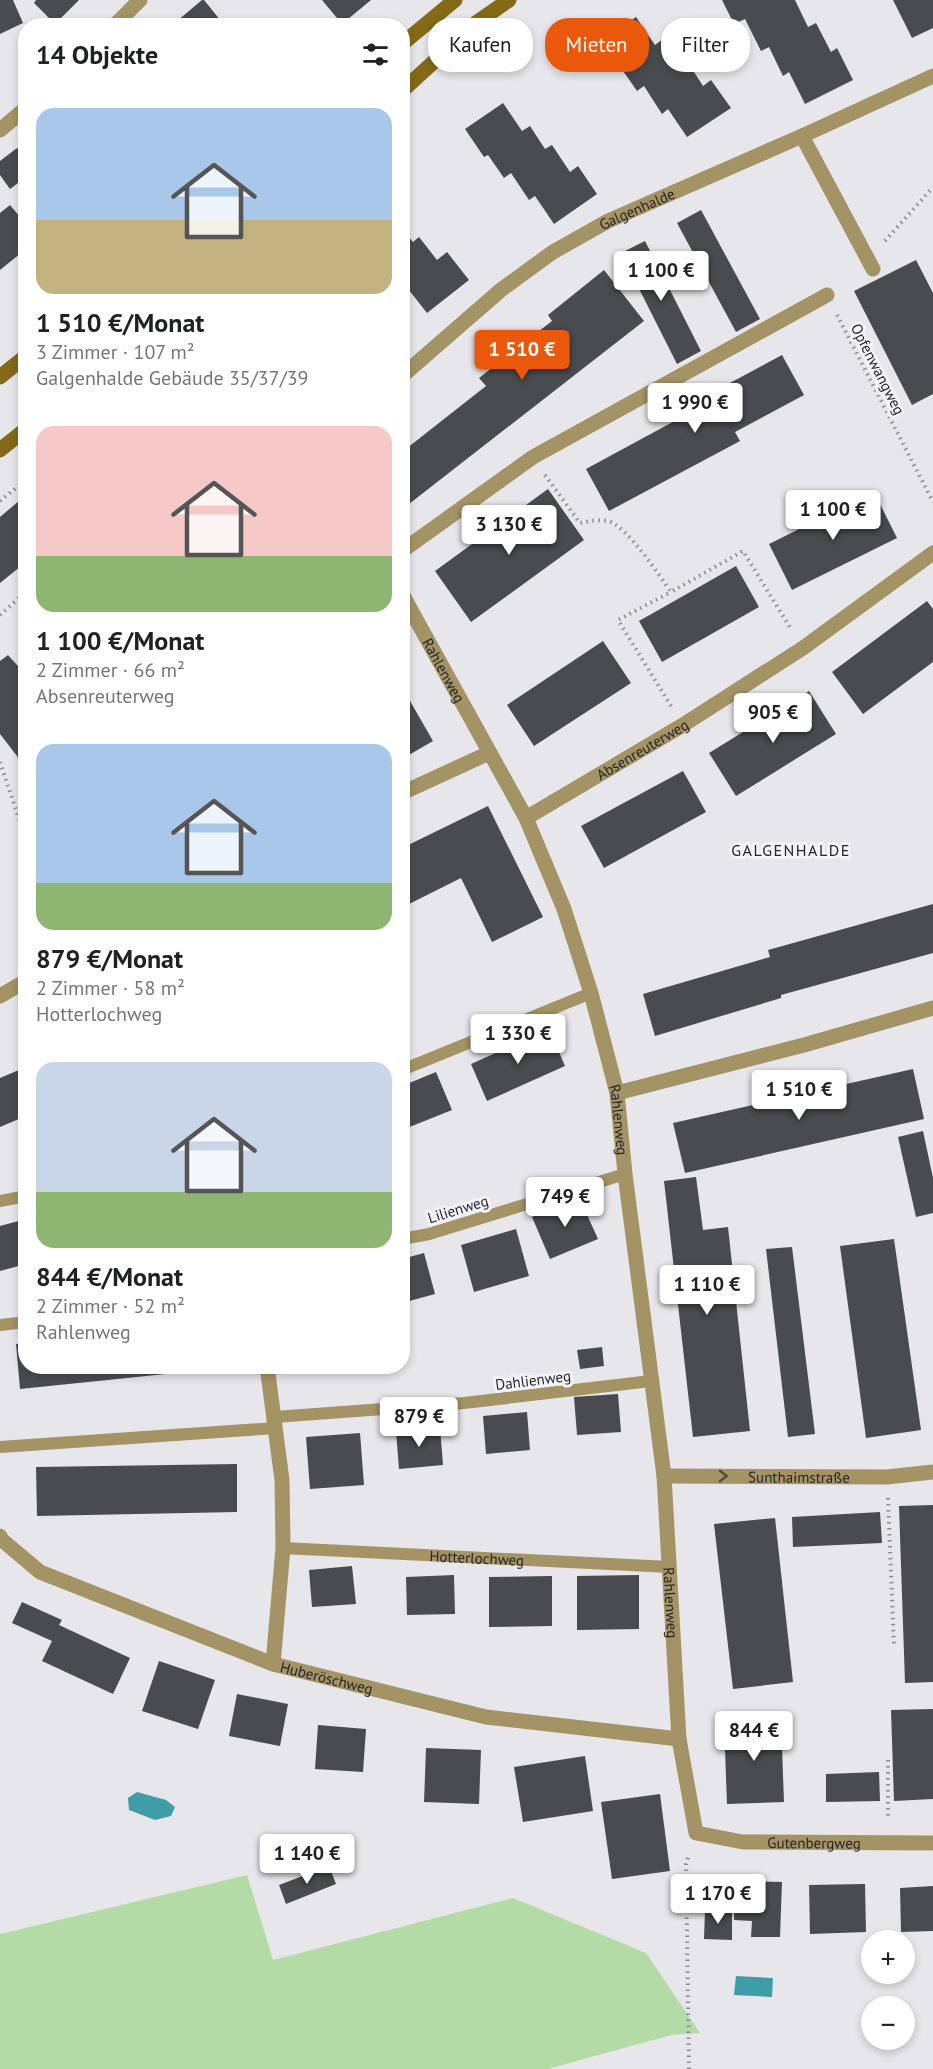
<!DOCTYPE html>
<html lang="de">
<head>
<meta charset="utf-8">
<style>
	body { margin:0; font-family:"PT Sans",sans-serif; background:#f6f6f6; color:#202124; height:100vh; display:flex; flex-direction:column; font-size:22px; white-space:nowrap }
	* { box-sizing:border-box; margin:0 }
	p { font-size:20px; color:#757577 }
	.icon { flex:none; width:33px; height:33px; fill:none; stroke:currentColor; stroke-width:2; stroke-linecap:round; stroke-linejoin:round }
	.map { position:relative; flex:1; overflow:hidden }
	.panel { position:absolute; left:18px; top:18px; width:392px; height:1356px; display:flex; flex-direction:column; background:#fff; border-radius:24px; box-shadow:0 3px 9px #0003 }
	.panel>* { flex:none }
	.top-card { position:absolute; left:428px; top:18px; width:416px; height:54px; display:flex; gap:12px }
	.tools { position:absolute; left:861px; top:1930px; display:grid; gap:12px }
	.tools a { display:grid; place-items:center; width:54px; height:54px; border-radius:50%; background:#fff; box-shadow:0 3px 9px #0003; font-size:30px }
	.price { position:absolute; translate:-50% -51px; padding:0 14px; border-radius:6px; background:#fff; color:#222; font-size:20px; line-height:39px; filter:drop-shadow(0 2px 3px #0008) }
	.price::after { content:''; position:absolute; left:50%; top:36px; width:18px; height:14px; margin-left:-9px; background:inherit; clip-path:polygon(0 0,100% 0,50% 100%) }
	.price.active { background:#ea580c; color:#fff }
	ul { padding:0; list-style:none }
	li { display:grid; align-content:center; gap:12px; height:318px; padding:0 18px }
	li span { display:grid; place-items:center; height:186px; border-radius:18px; color:#555 }
	li>.icon { margin-inline-start:auto }
	span .icon { width:108px; height:108px; fill:#fffc; stroke-width:1 }
	li b { font-size:26px }
	h2 { display:flex; justify-content:space-between; align-items:center; height:72px; padding:0 18px; font-size:26px }
	.chip { padding:0 21px; border-radius:24px; background:#fff; box-shadow:0 3px 9px #0003; font-size:21px; line-height:54px }
	.chip.active { background:#ea580c; color:#fff }
	.map>svg:first-child { display:block }
	.green { fill:#b4dba6 }
	.water { fill:#3e9da7 }
	.building { fill:#4a4b4f }
	.lines { fill:none; stroke-linecap:round; stroke-linejoin:round }
	.path { stroke:#8c8c8f; stroke-width:4; stroke-dasharray:1.5 4.5; stroke-linecap:butt }
	.lane { stroke:#a49364; stroke-width:12 }
	.street { stroke:#a49364; stroke-width:15 }
	.secondary { stroke:#846a16; stroke-width:15 }
	.oneway { stroke:#524c3d }
	.labels { text-anchor:middle; dominant-baseline:central; stroke-width:6; stroke-linejoin:round; paint-order:stroke }
	.street-label { font-size:15px; fill:#262628; stroke:#f3f3f9 }
	.neighbourhood-label { font-size:16px; letter-spacing:1.5px; fill:#262628; stroke:#f3f3f9 }
</style>
</head>
<body>
<div class="map">
<svg width="933" height="2069" viewBox="0 0 933 2069">
	<rect width="100%" height="100%" fill="#e6e6eb"/>
	<path class="green" d="M 247,1875 L 273,1960 L 513,1898 L 646,1953 L 700,2033 L 671,2035 L 548,2069 L 0,2069 L 0,1934 Z"/>
	<path class="water" d="M 137,1792 L 166,1800 L 175,1807 L 171,1816 L 155,1820 L 129,1810 L 128,1798 Z
		M 736,1976 L 773,1978 L 772,1997 L 734,1995 Z"/>
	<path class="building" d="M 0,0 L 13,0 L 23,23 L 0,34 Z
		M 36,0 L 79,0 L 55,24 L 34,3 Z
		M 202,0 L 204,0 L 225,26 L 171,26 Z
		M 322,0 L 371,0 L 342,24 Z
		M 722,0 L 795,0 L 808,27 L 816,23 L 831,52 L 837,48 L 853,80 L 805,104 L 789,72 L 783,76 L 769,47 L 761,51 L 745,19 L 734,24 Z
		M 893,0 L 933,0 L 933,28 L 912,38 Z
		M 636,17 L 655,45 L 663,39 L 679,62 L 685,58 L 703,86 L 711,80 L 731,108 L 687,137 L 668,109 L 662,114 L 644,86 L 637,91 L 621,68 L 617,71 L 597,43 Z
		M 503,103 L 522,131 L 530,126 L 545,149 L 552,145 L 570,172 L 578,166 L 597,194 L 554,224 L 535,196 L 529,200 L 511,173 L 504,178 L 488,155 L 484,157 L 465,129 Z
		M 17,148 L 26,159 L 26,177 L 10,189 L 0,175 L 0,161 Z
		M 10,205 L 26,224 L 26,249 L 0,270 L 0,213 Z
		M 701,210 L 760,319 L 736,332 L 677,223 Z
		M 402,228 L 413,242 L 419,237 L 437,260 L 447,252 L 469,280 L 427,313 L 405,285 L 402,288 Z
		M 645,241 L 701,351 L 677,364 L 621,253 Z
		M 916,260 L 933,293 L 933,394 L 912,405 L 854,291 Z
		M 604,270 L 644,321 L 409,504 L 402,495 L 402,452 L 486,386 L 479,378 L 552,321 L 548,315 Z
		M 782,355 L 804,395 L 735,432 L 740,441 L 609,511 L 586,469 L 717,398 L 713,392 Z
		M 548,489 L 584,540 L 471,622 L 435,571 Z
		M 874,492 L 897,538 L 792,590 L 769,544 Z
		M 26,495 L 26,562 L 0,583 L 0,517 Z
		M 736,566 L 759,607 L 662,662 L 639,621 Z
		M 927,601 L 933,609 L 933,662 L 863,714 L 832,672 Z
		M 603,641 L 631,683 L 534,746 L 507,705 Z
		M 8,655 L 26,675 L 25,780 L 17,756 L 0,734 L 0,661 Z
		M 402,687 L 433,741 L 402,759 Z
		M 809,691 L 836,734 L 736,796 L 709,753 Z
		M 683,771 L 706,812 L 604,868 L 581,826 Z
		M 488,806 L 543,917 L 492,942 L 461,878 L 407,905 L 402,895 L 402,848 Z
		M 933,904 L 933,953 L 781,995 L 781,998 L 655,1036 L 643,994 L 770,957 L 768,950 Z
		M 549,1029 L 565,1066 L 487,1101 L 471,1064 Z
		M 26,1067 L 26,1116 L 0,1127 L 0,1078 Z
		M 913,1069 L 924,1119 L 685,1173 L 673,1123 Z
		M 436,1072 L 452,1110 L 402,1130 L 402,1086 Z
		M 923,1131 L 933,1178 L 933,1213 L 916,1217 L 898,1137 Z
		M 696,1177 L 703,1230 L 728,1227 L 750,1431 L 693,1437 L 664,1181 Z
		M 579,1197 L 598,1239 L 550,1259 L 532,1217 Z
		M 26,1219 L 26,1264 L 0,1271 L 0,1226 Z
		M 516,1229 L 529,1276 L 474,1292 L 461,1245 Z
		M 894,1239 L 921,1430 L 866,1438 L 840,1246 Z
		M 792,1247 L 815,1434 L 788,1437 L 766,1249 Z
		M 424,1253 L 435,1294 L 402,1303 L 402,1259 Z
		M 26,1343 L 26,1366 L 224,1366 L 224,1368 L 20,1389 L 16,1344 Z
		M 602,1347 L 604,1366 L 580,1369 L 577,1350 Z
		M 618,1394 L 621,1432 L 577,1435 L 574,1397 Z
		M 527,1412 L 530,1450 L 486,1454 L 483,1416 Z
		M 440,1427 L 443,1465 L 399,1469 L 396,1431 Z
		M 360,1433 L 364,1485 L 310,1489 L 306,1437 Z
		M 237,1464 L 237,1512 L 37,1516 L 36,1467 Z
		M 933,1505 L 933,1682 L 905,1683 L 899,1506 Z
		M 880,1512 L 882,1543 L 793,1547 L 792,1517 Z
		M 775,1518 L 793,1682 L 733,1689 L 714,1524 Z
		M 352,1566 L 356,1604 L 312,1607 L 309,1570 Z
		M 454,1575 L 455,1614 L 407,1615 L 406,1577 Z
		M 639,1575 L 639,1629 L 577,1630 L 577,1576 Z
		M 552,1576 L 552,1626 L 489,1627 L 489,1577 Z
		M 22,1602 L 62,1620 L 59,1625 L 130,1658 L 113,1694 L 42,1661 L 52,1641 L 12,1623 Z
		M 159,1661 L 215,1680 L 198,1729 L 142,1711 Z
		M 237,1694 L 288,1704 L 280,1746 L 229,1736 Z
		M 933,1709 L 933,1799 L 894,1801 L 891,1710 Z
		M 781,1720 L 784,1802 L 727,1804 L 724,1722 Z
		M 318,1725 L 366,1729 L 363,1772 L 315,1769 Z
		M 426,1748 L 481,1750 L 479,1804 L 424,1802 Z
		M 585,1756 L 593,1811 L 523,1822 L 514,1767 Z
		M 879,1772 L 880,1801 L 826,1802 L 826,1774 Z
		M 660,1794 L 670,1871 L 612,1879 L 601,1802 Z
		M 329,1866 L 336,1884 L 286,1904 L 279,1885 Z
		M 735,1881 L 782,1882 L 780,1937 L 751,1937 L 752,1921 L 734,1920 Z
		M 865,1884 L 866,1932 L 810,1934 L 809,1885 Z
		M 933,1886 L 933,1931 L 901,1932 L 900,1888 Z
		M 705,1910 L 732,1911 L 732,1940 L 704,1939 Z"/>
	<g class="lines">
		<path class="path" d="M 885,241 L 933,187
			M 837,315 L 933,502
			M 545,475 L 580,523 C 589,521 599,519 608,521 C 627,526 659,575 671,592 L 743,551 L 791,629
			M 0,501 L 26,480
			M 0,615 L 26,592
			M 671,706 L 618,620 L 671,592
			M 0,762 L 26,840
			M 888,1498 L 894,1647
			M 888,1760 L 888,1819
			M 689,2069 L 686,1864 L 689,1854"/>
		<g class="lane">
			<path d="M 402,1070 L 591,993"/>
			<path d="M 0,1201 L 26,1196"/>
			<path d="M 402,1239 L 429,1234 L 625,1174"/>
			<path d="M 0,1325 L 26,1322"/>
			<path d="M 275,1417 L 464,1403 L 651,1381"/>
			<path d="M 0,1447 L 276,1428"/>
			<path id="s1" d="M 283,1548 L 670,1567"/>
		</g>
		<g class="street">
			<path d="M 114,26 L 140,0"/>
			<path d="M 0,130 L 26,108"/>
			<path d="M 802,136 L 873,269"/>
			<path id="s2" d="M 402,376 L 502,289 L 553,252 L 608,221 L 802,136 L 933,76"/>
			<path d="M 402,551 L 533,457 L 827,295"/>
			<path id="s3" d="M 402,594 L 526,818 L 564,909 L 591,993 L 617,1093 L 625,1174 L 664,1476 L 679,1739 L 696,1833 L 743,1842 L 933,1843"/>
			<path d="M 402,793 L 489,753"/>
			<path id="s4" d="M 526,818 L 683,725 L 803,648 L 933,553"/>
			<path d="M 0,996 L 26,981"/>
			<path d="M 617,1093 L 804,1045 L 933,1008"/>
			<path d="M 267,1366 L 282,1480 L 283,1548 L 273,1664"/>
			<path id="s5" d="M 664,1476 L 887,1477 L 933,1472"/>
			<path id="s6" d="M 0,1536 L 2,1540 L 40,1572 L 273,1664 L 486,1717 L 679,1739"/>
		</g>
		<path class="secondary" d="M 402,44 L 455,0
			M 402,91 L 476,23 L 509,0
			M 0,377 L 26,356
			M 0,450 L 26,429"/>
	</g>
	<defs><path id="oneway-chevron" d="M-2-3.5L2.5 0L-2 3.5" fill="none" stroke-width="1.6" stroke-linecap="round" stroke-linejoin="round" transform="scale(1.5)"/></defs>
	<use class="oneway" href="#oneway-chevron" transform="translate(723 1476)"/>
	<g class="labels">
		<g class="street-label">
			<text stroke="none"><textPath href="#s2" startOffset="290">Galgenhalde</textPath></text>
			<text transform="translate(878 369) rotate(63)">Opfenwangweg</text>
			<text stroke="none"><textPath href="#s3" startOffset="87">Rahlenweg</textPath></text>
			<text stroke="none"><textPath href="#s4" startOffset="135">Absenreuterweg</textPath></text>
			<text stroke="none"><textPath href="#s3" startOffset="573">Rahlenweg</textPath></text>
			<text transform="translate(458 1209) rotate(-17)">Lilienweg</text>
			<text transform="translate(533 1380) rotate(-7)">Dahlienweg</text>
			<text stroke="none"><textPath href="#s5" startOffset="135">Sunthaimstraße</textPath></text>
			<text stroke="none"><textPath href="#s1" startOffset="194">Hotterlochweg</textPath></text>
			<text stroke="none"><textPath href="#s3" startOffset="1059">Rahlenweg</textPath></text>
			<text stroke="none"><textPath href="#s6" startOffset="360">Huberöschweg</textPath></text>
			<text stroke="none"><textPath href="#s3" startOffset="1410">Gutenbergweg</textPath></text>
		</g>
		<g class="neighbourhood-label">
			<text x="791" y="850">GALGENHALDE</text>
		</g>
	</g>
</svg>
<div class="tools">
<a>+</a>
<a>−</a>
</div>
<b class="price" style="left:661px;top:302px">1 100 €</b>
<b class="price active" style="left:522px;top:381px">1 510 €</b>
<b class="price" style="left:695px;top:434px">1 990 €</b>
<b class="price" style="left:833px;top:541px">1 100 €</b>
<b class="price" style="left:509px;top:556px">3 130 €</b>
<b class="price" style="left:773px;top:744px">905 €</b>
<b class="price" style="left:518px;top:1065px">1 330 €</b>
<b class="price" style="left:799px;top:1121px">1 510 €</b>
<b class="price" style="left:565px;top:1228px">749 €</b>
<b class="price" style="left:707px;top:1316px">1 110 €</b>
<b class="price" style="left:419px;top:1448px">879 €</b>
<b class="price" style="left:754px;top:1762px">844 €</b>
<b class="price" style="left:307px;top:1885px">1 140 €</b>
<b class="price" style="left:718px;top:1925px">1 170 €</b>
<div class="top-card">
<a class="chip">Kaufen</a>
<a class="chip active">Mieten</a>
<a class="chip">Filter</a>
</div>
<section class="panel">
<h2>14 Objekte<svg class="icon" aria-label="filters" viewBox="0 0 24 24"><path d="M4 7h16M4 17h16"/><circle cx="9" cy="7" r="2"/><circle cx="15" cy="17" r="2"/></svg></h2>
<ul>
<li><span style="background:linear-gradient(#a9c7e8 60%,#c2b280 0)"><svg class="icon" aria-label="home" viewBox="0 0 24 24"><path d="M3 11l9-7 9 7M6 9v11h12V9"/></svg></span><div><b>1 510 €/Monat</b><p>3 Zimmer · 107 m²</p><p>Galgenhalde Gebäude 35/37/39</p></div></li>
<li><span style="background:linear-gradient(#f6c9c9 70%,#8fb573 0)"><svg class="icon" aria-label="home" viewBox="0 0 24 24"><path d="M3 11l9-7 9 7M6 9v11h12V9"/></svg></span><div><b>1 100 €/Monat</b><p>2 Zimmer · 66 m²</p><p>Absenreuterweg</p></div></li>
<li><span style="background:linear-gradient(#a9c7e8 75%,#8fb573 0)"><svg class="icon" aria-label="home" viewBox="0 0 24 24"><path d="M3 11l9-7 9 7M6 9v11h12V9"/></svg></span><div><b>879 €/Monat</b><p>2 Zimmer · 58 m²</p><p>Hotterlochweg</p></div></li>
<li><span style="background:linear-gradient(#c9d6e8 70%,#8fb573 0)"><svg class="icon" aria-label="home" viewBox="0 0 24 24"><path d="M3 11l9-7 9 7M6 9v11h12V9"/></svg></span><div><b>844 €/Monat</b><p>2 Zimmer · 52 m²</p><p>Rahlenweg</p></div></li>
</ul>
</section>
</div>
</body>
</html>
